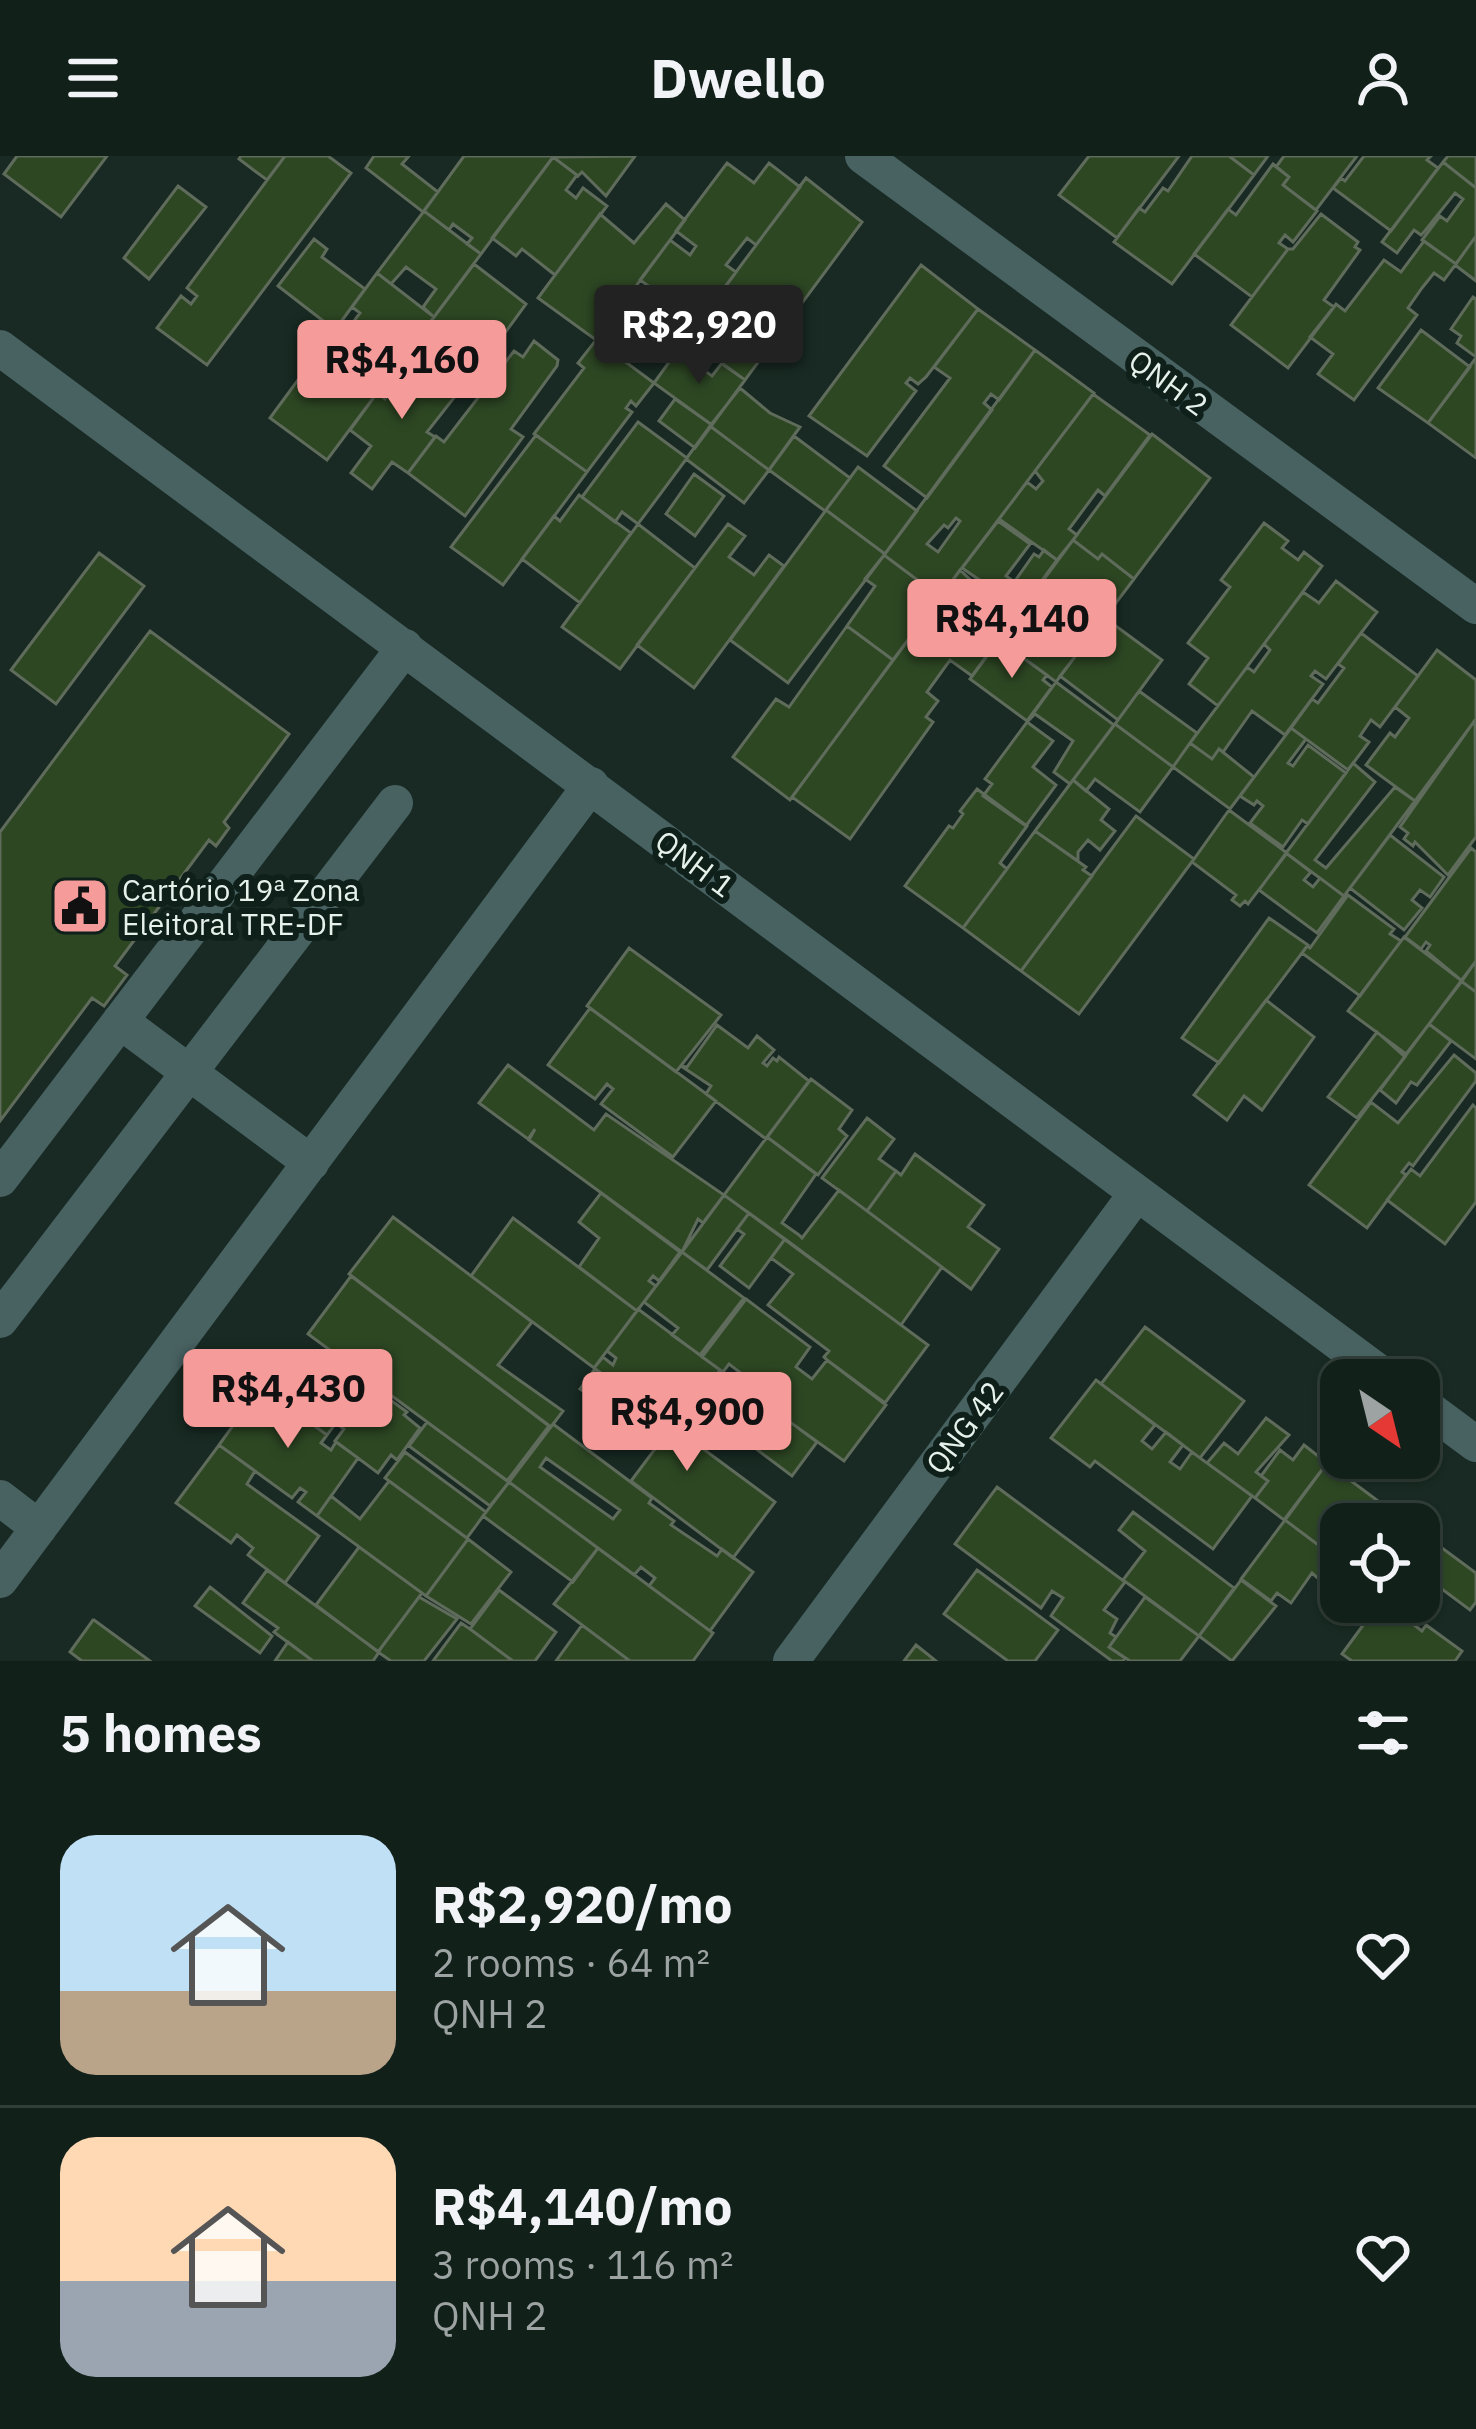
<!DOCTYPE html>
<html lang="en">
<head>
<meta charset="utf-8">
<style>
	body { margin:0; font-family:"IBM Plex Sans",sans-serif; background:#1b2823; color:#f1f3f6; height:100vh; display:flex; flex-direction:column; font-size:45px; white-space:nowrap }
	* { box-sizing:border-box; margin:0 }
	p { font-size:39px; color:#9ca3a2 }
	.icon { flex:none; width:66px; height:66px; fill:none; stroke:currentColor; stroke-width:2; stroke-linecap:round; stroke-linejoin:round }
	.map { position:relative; height:1505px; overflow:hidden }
	.drawer { display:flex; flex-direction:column; background:#12201a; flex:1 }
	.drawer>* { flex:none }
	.needle { width:78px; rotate:145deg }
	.fabs { position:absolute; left:1320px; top:1203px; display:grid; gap:24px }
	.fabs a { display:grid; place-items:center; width:120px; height:120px; border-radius:24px; background:#12201a; box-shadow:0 3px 9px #0004,0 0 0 3px #313e39; font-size:60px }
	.price { position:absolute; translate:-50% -102px; padding:0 27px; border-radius:12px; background:#f59b9a; color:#111; font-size:39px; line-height:78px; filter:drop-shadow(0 3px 6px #0008) }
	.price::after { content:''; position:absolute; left:50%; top:72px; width:36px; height:27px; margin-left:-18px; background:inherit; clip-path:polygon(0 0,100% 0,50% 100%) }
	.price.on { background:#222; color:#fff }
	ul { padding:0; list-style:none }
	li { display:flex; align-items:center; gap:36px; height:300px; padding:0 60px }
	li+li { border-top:3px solid #313e39 }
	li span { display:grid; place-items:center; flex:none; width:336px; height:240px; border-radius:36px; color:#555 }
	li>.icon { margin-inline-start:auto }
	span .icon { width:144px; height:144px; fill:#fffc; stroke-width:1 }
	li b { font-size:51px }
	h2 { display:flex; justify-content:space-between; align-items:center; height:144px; padding:0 60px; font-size:51px }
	header { display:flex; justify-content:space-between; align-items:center; height:156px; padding:0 60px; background:#12201a; font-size:54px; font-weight:700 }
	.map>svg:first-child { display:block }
	.building { fill:#2d4723; stroke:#5f6b5b; stroke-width:3; fill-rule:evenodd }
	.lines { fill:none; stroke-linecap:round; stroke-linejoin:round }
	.minor { stroke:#486161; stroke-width:36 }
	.labels { text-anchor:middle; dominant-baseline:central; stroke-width:12; stroke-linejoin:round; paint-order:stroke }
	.street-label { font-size:30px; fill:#e6f1ec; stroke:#0e2019 }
	.poi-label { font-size:30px; fill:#e6f1ec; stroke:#0e2019; text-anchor:start }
</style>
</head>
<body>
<header><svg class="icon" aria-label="menu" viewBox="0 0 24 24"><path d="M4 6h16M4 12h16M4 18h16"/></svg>Dwello<svg class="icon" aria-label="person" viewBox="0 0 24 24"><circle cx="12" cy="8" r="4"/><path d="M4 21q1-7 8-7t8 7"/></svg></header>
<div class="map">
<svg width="1476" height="1505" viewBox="0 0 1476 1505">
	<rect width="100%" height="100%" fill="#182a23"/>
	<path class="building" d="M 17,0 L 107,0 L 61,61 L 4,18 Z
		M 241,0 L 285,0 L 267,24 L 239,3 Z
		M 285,0 L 328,0 L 351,17 L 207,209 L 157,172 L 181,140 L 191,148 L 197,140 L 187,132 Z
		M 374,0 L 409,0 L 402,8 L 438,36 L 423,56 L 366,12 Z
		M 464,0 L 554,0 L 481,98 L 467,88 L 472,82 L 453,68 L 449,74 L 424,55 Z
		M 635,0 L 606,40 L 582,16 L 578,20 L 553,1 Z
		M 1089,0 L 1179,0 L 1117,82 L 1059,39 Z
		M 1192,0 L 1229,0 L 1254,19 L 1172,128 L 1114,86 L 1139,52 L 1145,56 L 1163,32 L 1168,35 Z
		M 1229,0 L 1268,0 L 1254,19 Z
		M 1284,0 L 1357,0 L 1316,54 L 1283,29 L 1289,21 L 1276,11 Z
		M 1364,0 L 1431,0 L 1427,4 L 1438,12 L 1391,75 L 1333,32 L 1341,22 L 1345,25 Z
		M 1448,0 L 1476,0 L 1476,32 L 1443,6 Z
		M 553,1 L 577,19 L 566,34 L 576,42 L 583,32 L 607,50 L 555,119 L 522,93 L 516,100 L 492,82 Z
		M 1443,6 L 1476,32 L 1476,80 L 1456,108 L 1422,84 L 1440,60 L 1447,65 L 1463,43 L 1455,37 L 1424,76 L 1421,79 L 1414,74 L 1397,97 L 1382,86 Z
		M 727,7 L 754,27 L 769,7 L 800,31 L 756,89 L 747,82 L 726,109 L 736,116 L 716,144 L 705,137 L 689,159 L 640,124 L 670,84 L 690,99 L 696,90 L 676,75 Z
		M 1273,8 L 1289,21 L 1283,29 L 1317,55 L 1293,86 L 1285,79 L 1279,87 L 1288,93 L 1252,141 L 1194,98 L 1228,53 L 1236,59 Z
		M 806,22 L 862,66 L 745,224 L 722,208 L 733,195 L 698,167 Z
		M 178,30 L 206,51 L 149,123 L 124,102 Z
		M 666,48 L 685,64 L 596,184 L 538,142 L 600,58 L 634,87 Z
		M 424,55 L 481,98 L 434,161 L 423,151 L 436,133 L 406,111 L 391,128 L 377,117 Z
		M 1321,58 L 1358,86 L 1355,91 L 1360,94 L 1324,144 L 1334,151 L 1288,212 L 1231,169 L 1288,93 L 1293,93 Z
		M 1476,80 L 1476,125 L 1455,109 Z
		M 314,83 L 327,93 L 322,101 L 365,133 L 335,174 L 278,130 Z
		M 1424,85 L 1456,108 L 1444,124 L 1434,117 L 1422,132 L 1408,152 L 1417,159 L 1354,244 L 1318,218 L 1333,198 L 1310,181 L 1336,148 L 1345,155 L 1384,104 L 1401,116 Z
		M 474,108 L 526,148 L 491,196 L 461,174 L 443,199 L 419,181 Z
		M 921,109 L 978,153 L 926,221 L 918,228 L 910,222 L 906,227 L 916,235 L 867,300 L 809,260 Z
		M 377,117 L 434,161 L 381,233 L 370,224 L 366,229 L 377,237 L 327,304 L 270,262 L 320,194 L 328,200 L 360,157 L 352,151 Z
		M 1473,141 L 1476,143 L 1476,201 L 1457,187 L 1461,180 L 1451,173 Z
		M 978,153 L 1035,194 L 999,244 L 991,238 L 984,247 L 992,254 L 927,342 L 884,310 L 950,222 L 934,211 Z
		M 1421,174 L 1470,211 L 1428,267 L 1378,232 Z
		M 596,184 L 654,227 L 636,250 L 631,245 L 626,252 L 632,256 L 587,316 L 534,278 L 584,212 L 578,207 Z
		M 534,185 L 558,204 L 557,210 L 511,273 L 523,281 L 465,360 L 408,317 L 436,280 L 444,286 L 514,195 L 523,201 Z
		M 1035,194 L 1094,237 L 940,441 L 884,399 ZM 956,362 L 960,365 L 938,396 L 927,388 L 944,369 L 948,372 Z
		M 677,195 L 712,220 L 722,207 L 745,224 L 712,269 L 654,227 Z
		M 417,201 L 460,234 L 427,276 L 435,281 L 408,317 L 392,306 L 372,333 L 351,317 L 371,290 L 350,274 L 377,237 L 385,243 Z
		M 1475,203 L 1476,204 L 1476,302 L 1428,267 Z
		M 740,232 L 770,257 L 800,271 L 769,314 L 710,270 Z
		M 1093,238 L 1150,279 L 1105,340 L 1098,334 L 1069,373 L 1077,379 L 1057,404 L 999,363 L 1027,326 L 1036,333 L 1043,325 L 1035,315 Z
		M 675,243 L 712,269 L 695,292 L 659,265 Z
		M 638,266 L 687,302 L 638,368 L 622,356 L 615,366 L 582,341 Z
		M 710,270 L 769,314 L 744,347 L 686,303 Z
		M 1152,278 L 1210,322 L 1134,423 L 1102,398 L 1098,403 L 1073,384 Z
		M 536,279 L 587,316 L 503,429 L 451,391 Z
		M 794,280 L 850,322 L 825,355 L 769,314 Z
		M 858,311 L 917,355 L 885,398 L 826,354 Z
		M 694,318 L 724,340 L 695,380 L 666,358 Z
		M 579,339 L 631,377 L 580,447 L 522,403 L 554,360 L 560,365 Z
		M 826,354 L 885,398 L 788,527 L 730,484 Z
		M 998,365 L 1030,388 L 1006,420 L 1032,438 L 998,484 L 940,441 L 960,414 L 978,431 L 981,425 L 962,412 Z
		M 1264,367 L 1288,385 L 1282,392 L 1298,404 L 1304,396 L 1322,410 L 1218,550 L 1189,528 L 1208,502 L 1188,487 L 1230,431 L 1221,424 Z
		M 638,368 L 695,412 L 620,513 L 562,471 Z
		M 728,368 L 745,380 L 729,401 L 754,419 L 769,399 L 784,410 L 694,532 L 637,489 Z
		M 1073,384 L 1098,403 L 1102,398 L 1134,423 L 1056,526 L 999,484 ZM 1085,426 L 1086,433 L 1062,464 L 1068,469 L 1053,483 L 1046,477 Z
		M 1044,394 L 1057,404 L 1032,438 L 1015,425 L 1034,398 L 1039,401 Z
		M 99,397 L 144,430 L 56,548 L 11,514 Z
		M 884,399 L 940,441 L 893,504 L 847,470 L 875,430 L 865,423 Z
		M 1336,425 L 1377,456 L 1326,523 L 1315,515 L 1311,520 L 1323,528 L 1285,579 L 1252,555 L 1223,596 L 1219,593 L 1212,603 L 1190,587 L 1247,511 L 1254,516 L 1270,494 L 1264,488 L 1303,436 L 1319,447 Z
		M 940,441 L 998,484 L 972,520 L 950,504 L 927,536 L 938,545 L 926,561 L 933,566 L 850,683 L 792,641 Z
		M 1105,462 L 1162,504 L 1118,564 L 1060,520 Z
		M 847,470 L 893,504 L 790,644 L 733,601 L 776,543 L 789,551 Z
		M 150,475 L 289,578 L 224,666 L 229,672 L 216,690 L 209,684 L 115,810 L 127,819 L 104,850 L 92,842 L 0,965 L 0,676 Z
		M 1361,477 L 1418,520 L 1380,571 L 1371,564 L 1360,580 L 1369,586 L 1348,614 L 1291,572 L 1312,543 L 1318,547 L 1344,512 L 1338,508 Z
		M 999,484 L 1008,490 L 1004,494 L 1016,502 L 1018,498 L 1047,519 L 1043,524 L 1052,531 L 1027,565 L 970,523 Z
		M 1437,494 L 1476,524 L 1476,563 L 1415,645 L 1366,609 L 1390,577 L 1395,581 L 1409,562 L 1395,551 Z
		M 1056,526 L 1114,569 L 1070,628 L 1054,616 L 1073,585 L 1035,558 L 1027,566 Z
		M 1139,535 L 1197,577 L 1173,611 L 1115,568 Z
		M 1475,564 L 1476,681 L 1448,719 L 1415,686 L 1413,690 L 1404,683 L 1408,677 L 1400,671 Z
		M 1027,566 L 1053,585 L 1033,611 L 1056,629 L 1026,670 L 983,640 L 992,628 L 985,623 Z
		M 1115,568 L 1173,611 L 1140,656 L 1095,623 L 1086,635 L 1073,624 Z
		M 1291,572 L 1306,583 L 1288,607 L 1293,610 L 1308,589 L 1346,617 L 1308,668 L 1302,664 L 1283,691 L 1250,667 L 1263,650 L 1257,645 L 1254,649 L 1240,640 Z
		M 1190,587 L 1212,603 L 1219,593 L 1254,621 L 1230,653 L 1173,611 Z
		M 1353,607 L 1375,626 L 1315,704 L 1326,712 L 1395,631 L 1415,645 L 1344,740 L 1286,697 Z
		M 1073,624 L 1109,653 L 1101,664 L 1115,675 L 1100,694 L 1088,684 L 1078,696 L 1078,705 L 1035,675 Z
		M 977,633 L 1027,670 L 1000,707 L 1007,713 L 963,772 L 905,730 L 949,670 L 953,672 L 963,658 L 960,655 Z
		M 1229,654 L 1287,697 L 1248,748 L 1245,745 L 1240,750 L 1232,744 L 1236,739 L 1192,706 Z
		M 1136,660 L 1194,703 L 1079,858 L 1021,815 Z
		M 1035,675 L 1086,711 L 1083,714 L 1092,720 L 1021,815 L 963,772 Z
		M 1390,679 L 1444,721 L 1430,741 L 1420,734 L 1412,744 L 1422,752 L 1404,774 L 1350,732 Z
		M 1471,692 L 1476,696 L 1476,805 L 1462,825 L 1426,795 L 1430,789 L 1426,786 L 1421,793 L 1405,781 Z
		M 1286,697 L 1311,716 L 1304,724 L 1313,731 L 1320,722 L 1344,740 L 1317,777 L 1259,734 Z
		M 1348,739 L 1394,773 L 1390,778 L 1401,785 L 1360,840 L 1302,797 L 1307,790 L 1310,792 Z
		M 1269,762 L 1308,789 L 1219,907 L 1182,882 Z
		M 1404,781 L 1462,825 L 1406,898 L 1348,855 Z
		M 629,792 L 721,859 L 676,916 L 587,850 Z
		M 1476,805 L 1476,836 L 1461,825 Z
		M 1461,825 L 1476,836 L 1476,903 L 1429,868 Z
		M 1266,844 L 1314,881 L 1262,954 L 1244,940 L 1227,964 L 1194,939 Z
		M 590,852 L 716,945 L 673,1001 L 601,948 L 613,933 L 607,928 L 595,943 L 548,909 Z
		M 1429,868 L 1451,885 L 1417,929 L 1411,926 L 1396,947 L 1380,934 Z
		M 717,869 L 748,892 L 757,880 L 774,894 L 763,907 L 767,910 L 773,902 L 777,905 L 779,901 L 809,925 L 766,983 L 706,938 L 711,930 L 681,910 L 687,911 Z
		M 1377,876 L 1405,901 L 1357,962 L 1328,941 Z
		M 1454,899 L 1476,917 L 1476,925 L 1413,1010 L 1409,1007 L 1402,1016 L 1406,1019 L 1367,1072 L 1309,1029 L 1371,946 L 1398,967 Z
		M 508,909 L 594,974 L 606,958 L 724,1039 L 703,1067 L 698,1063 L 682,1096 L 529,984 L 535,973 L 528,983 L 479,947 Z
		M 811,923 L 852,954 L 839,973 L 847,980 L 818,1019 L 767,981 Z
		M 1473,949 L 1476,952 L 1476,1046 L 1445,1088 L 1387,1044 L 1411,1013 L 1420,1020 Z
		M 867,962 L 894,983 L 879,1003 L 896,1015 L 867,1055 L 822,1022 Z
		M 767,981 L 816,1018 L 782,1067 L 799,1079 L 802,1082 L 839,1034 L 942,1111 L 901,1169 L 724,1039 Z
		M 915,998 L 984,1049 L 968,1071 L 999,1093 L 971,1133 L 867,1055 L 896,1015 L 901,1019 Z
		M 601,1037 L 680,1096 L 659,1125 L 653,1120 L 649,1125 L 656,1130 L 637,1155 L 579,1111 L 599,1082 L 579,1066 Z
		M 724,1039 L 749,1057 L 707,1114 L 682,1096 Z
		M 749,1057 L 785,1083 L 749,1132 L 720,1110 L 744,1078 L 737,1073 Z
		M 393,1061 L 532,1166 L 498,1209 L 563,1255 L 551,1271 L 349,1118 Z
		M 513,1062 L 637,1155 L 594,1212 L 471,1120 Z
		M 785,1083 L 928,1189 L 885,1247 L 827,1204 L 824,1201 L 829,1195 L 768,1149 L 793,1118 L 771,1102 Z
		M 682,1096 L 744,1142 L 700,1199 L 672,1179 L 678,1172 L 644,1146 Z
		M 351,1120 L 549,1270 L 507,1325 L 308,1178 Z
		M 746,1143 L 810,1191 L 796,1211 L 812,1223 L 827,1204 L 886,1249 L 844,1305 L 769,1251 L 775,1243 L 729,1208 L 723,1216 L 702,1201 Z
		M 638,1153 L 720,1214 L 695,1248 L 703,1253 L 684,1278 L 594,1212 L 603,1201 L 613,1209 L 616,1202 L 607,1195 Z
		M 1145,1171 L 1244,1245 L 1200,1302 L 1101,1228 Z
		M 332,1196 L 368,1222 L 365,1226 L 407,1256 L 404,1259 L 420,1272 L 397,1304 L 391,1299 L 378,1317 L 335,1285 L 344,1273 L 336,1267 L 327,1279 L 290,1252 Z
		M 595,1213 L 775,1346 L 733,1402 L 631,1325 L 658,1289 L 580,1233 Z
		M 723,1216 L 817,1286 L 792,1320 L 698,1249 Z
		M 1096,1224 L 1155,1269 L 1142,1285 L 1152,1293 L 1166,1276 L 1183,1289 L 1170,1306 L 1180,1313 L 1192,1296 L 1252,1340 L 1213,1393 L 1095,1305 L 1090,1311 L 1051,1282 Z
		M 261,1231 L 327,1279 L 321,1287 L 331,1294 L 336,1286 L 358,1302 L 317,1360 L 298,1346 L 306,1336 L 300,1332 L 292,1342 L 219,1289 Z
		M 1266,1262 L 1289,1279 L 1256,1316 L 1268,1325 L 1255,1342 L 1207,1307 L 1224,1287 L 1238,1298 Z
		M 427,1266 L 509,1326 L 490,1350 L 409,1290 Z
		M 553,1268 L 652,1342 L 649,1347 L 674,1365 L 671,1369 L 717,1400 L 722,1393 L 753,1416 L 710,1475 L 649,1430 L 655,1422 L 641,1411 L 634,1419 L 509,1326 ZM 546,1302 L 620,1354 L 613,1363 L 540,1311 Z
		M 219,1289 L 255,1315 L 247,1328 L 319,1380 L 285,1427 L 248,1399 L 253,1392 L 237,1379 L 231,1387 L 176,1347 Z
		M 1304,1289 L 1327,1307 L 1284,1364 L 1255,1342 L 1268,1325 L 1261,1320 L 1280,1294 L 1293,1304 Z
		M 405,1296 L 486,1356 L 467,1382 L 385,1322 Z
		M 1327,1307 L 1397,1359 L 1391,1368 L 1341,1368 L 1341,1406 L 1285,1364 Z
		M 389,1325 L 468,1383 L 426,1440 L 317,1360 L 331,1340 L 360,1363 Z
		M 509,1326 L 598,1392 L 573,1426 L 483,1360 Z
		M 997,1331 L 1125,1426 L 1104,1454 L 1117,1463 L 1110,1477 L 1116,1481 L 1109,1491 L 1125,1502 L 1123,1505 L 1112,1505 L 1051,1460 L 1063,1442 L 1052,1435 L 1041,1452 L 955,1388 Z
		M 1133,1356 L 1234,1432 L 1199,1480 L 1123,1424 L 1145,1395 L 1119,1374 Z
		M 1285,1364 L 1341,1406 L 1341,1442 L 1312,1417 L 1291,1447 L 1277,1437 L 1271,1445 L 1241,1423 Z
		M 1419,1375 L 1476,1417 L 1476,1446 L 1470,1454 L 1419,1416 Z
		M 468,1383 L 511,1416 L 471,1468 L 426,1440 Z
		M 359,1391 L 422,1437 L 378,1496 L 316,1449 Z
		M 598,1392 L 713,1477 L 693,1505 L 630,1505 L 554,1448 Z
		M 267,1414 L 379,1496 L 373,1505 L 313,1505 L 274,1476 L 278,1472 L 243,1447 Z
		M 977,1414 L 1058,1474 L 1035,1505 L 1008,1505 L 944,1458 Z
		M 1241,1424 L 1276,1450 L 1232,1505 L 1199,1480 Z
		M 210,1431 L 272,1480 L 260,1497 L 195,1450 Z
		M 499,1434 L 556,1476 L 535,1505 L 513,1505 L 470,1473 Z
		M 419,1441 L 457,1463 L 424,1505 L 391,1505 L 378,1496 Z
		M 1145,1441 L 1199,1480 L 1180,1505 L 1130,1505 L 1109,1491 Z
		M 1380,1446 L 1395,1446 L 1414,1460 L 1410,1466 L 1422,1475 L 1426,1469 L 1462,1495 L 1455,1505 L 1352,1505 L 1342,1498 Z
		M 93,1464 L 94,1464 L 150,1505 L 82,1505 L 70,1496 Z
		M 461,1467 L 470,1473 L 513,1505 L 433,1505 Z
		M 582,1469 L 630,1505 L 556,1505 Z
		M 288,1486 L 313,1505 L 275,1505 Z
		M 916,1489 L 936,1505 L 904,1505 Z"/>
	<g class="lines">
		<path class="minor" d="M 863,0 L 1476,450
			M 0,192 L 1389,1224
			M 120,865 L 311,1007
			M 0,1023 L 405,491
			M 0,1164 L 395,647
			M 1419,1246 L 1476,1288
			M 0,1342 L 39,1372
			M 0,1424 L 591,629
			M 791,1505 L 1137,1037"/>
	</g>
	<defs>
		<symbol id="civic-square" viewBox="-11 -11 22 22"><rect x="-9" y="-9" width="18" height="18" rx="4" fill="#f59b9a" stroke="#0e2019"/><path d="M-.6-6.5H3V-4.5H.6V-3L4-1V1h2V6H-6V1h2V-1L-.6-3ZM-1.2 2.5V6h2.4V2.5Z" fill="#111"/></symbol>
	</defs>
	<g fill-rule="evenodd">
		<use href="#civic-square" x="47" y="717" width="66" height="66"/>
	</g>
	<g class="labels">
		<g class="street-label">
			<text transform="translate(1169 226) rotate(36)">QNH 2</text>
			<text transform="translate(695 707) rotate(37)">QNH 1</text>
			<text transform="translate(964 1271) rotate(-53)">QNG 42</text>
		</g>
		<g class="poi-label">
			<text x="122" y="733">Cartório 19ª Zona<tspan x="122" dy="34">Eleitoral TRE-DF</tspan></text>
		</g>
	</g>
</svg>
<div class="fabs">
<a><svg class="needle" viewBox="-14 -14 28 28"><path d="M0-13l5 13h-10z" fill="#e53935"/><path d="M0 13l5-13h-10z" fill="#9ca3a2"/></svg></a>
<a><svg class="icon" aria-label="locate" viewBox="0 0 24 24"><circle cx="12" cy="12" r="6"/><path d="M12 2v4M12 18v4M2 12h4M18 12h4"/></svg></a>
</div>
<b class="price on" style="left:699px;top:231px">R$2,920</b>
<b class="price" style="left:402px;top:266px">R$4,160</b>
<b class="price" style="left:1012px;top:525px">R$4,140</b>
<b class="price" style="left:288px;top:1295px">R$4,430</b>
<b class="price" style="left:687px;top:1318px">R$4,900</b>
</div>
<section class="drawer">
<h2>5 homes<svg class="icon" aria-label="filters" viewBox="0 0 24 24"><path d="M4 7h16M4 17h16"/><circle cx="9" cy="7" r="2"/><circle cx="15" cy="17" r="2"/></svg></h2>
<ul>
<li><span style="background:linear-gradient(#bfe0f5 65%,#b9a48a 0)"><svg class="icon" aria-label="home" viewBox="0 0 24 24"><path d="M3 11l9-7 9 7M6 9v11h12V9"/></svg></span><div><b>R$2,920/mo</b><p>2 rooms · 64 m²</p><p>QNH 2</p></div><svg class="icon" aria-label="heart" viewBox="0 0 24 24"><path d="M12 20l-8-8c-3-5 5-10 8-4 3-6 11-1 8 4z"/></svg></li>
<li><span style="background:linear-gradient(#ffd9b3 60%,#9aa5b1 0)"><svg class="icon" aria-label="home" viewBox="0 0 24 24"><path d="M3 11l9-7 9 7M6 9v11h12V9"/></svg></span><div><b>R$4,140/mo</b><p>3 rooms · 116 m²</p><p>QNH 2</p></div><svg class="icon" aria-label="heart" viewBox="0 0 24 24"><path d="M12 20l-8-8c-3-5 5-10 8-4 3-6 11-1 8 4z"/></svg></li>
</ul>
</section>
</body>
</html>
